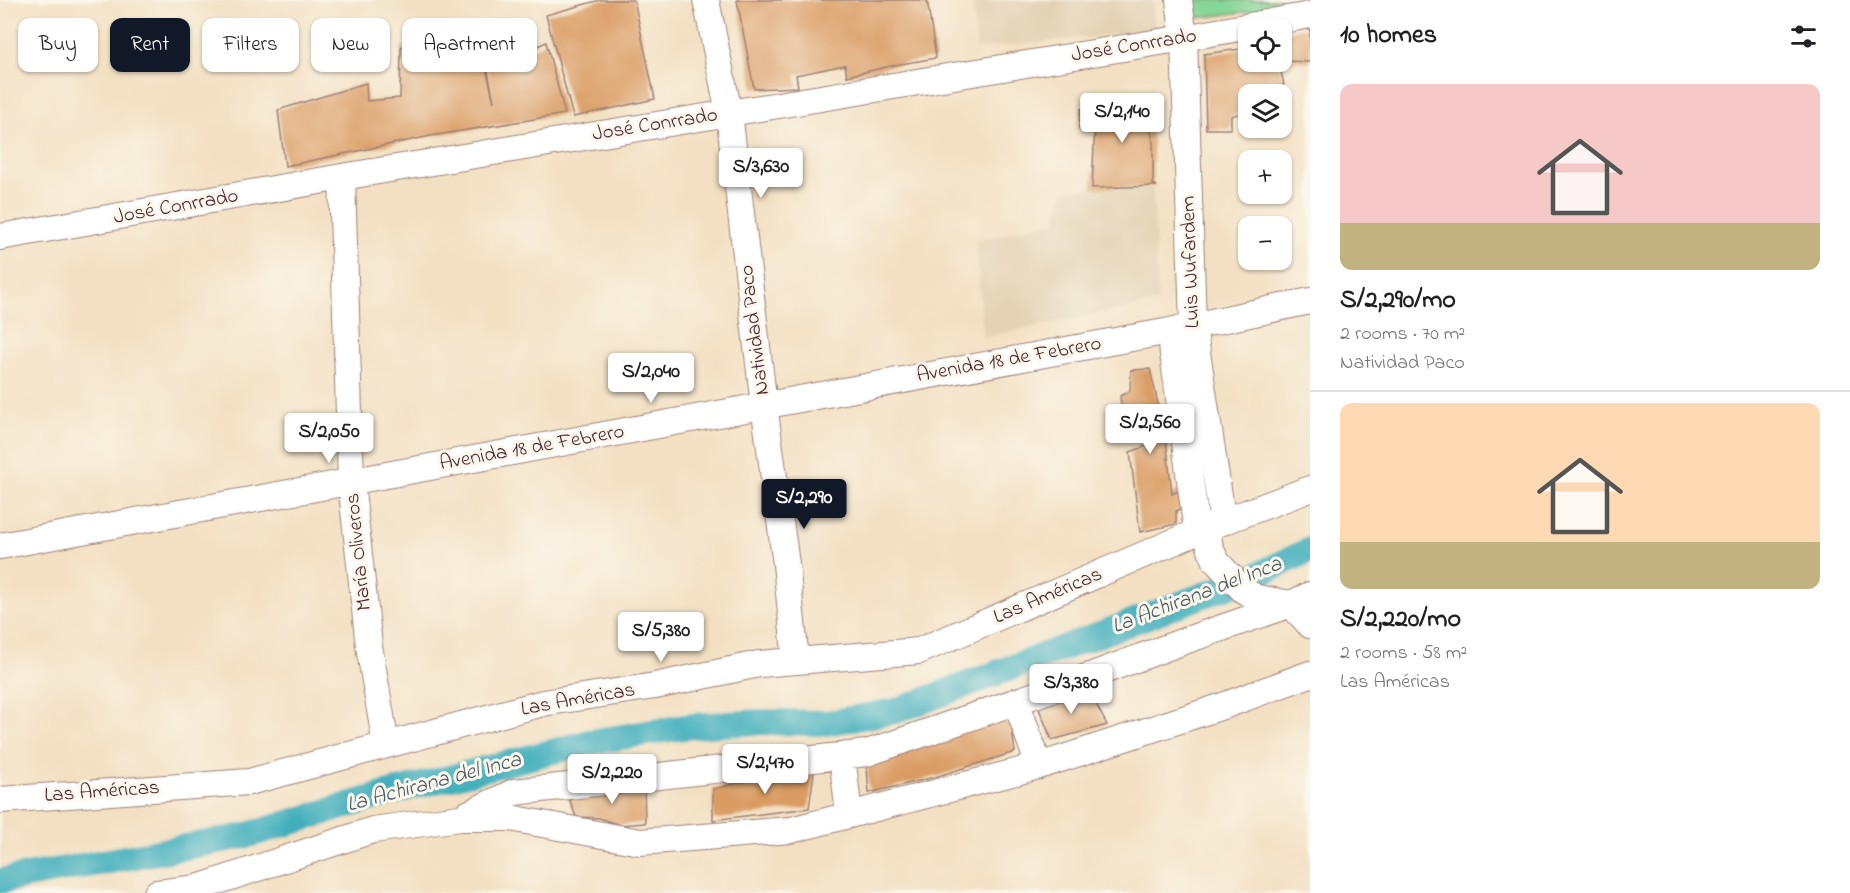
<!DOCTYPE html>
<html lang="en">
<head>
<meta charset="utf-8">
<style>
	body { margin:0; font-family:"Indie Flower",sans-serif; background:#f2f2f2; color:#202124; height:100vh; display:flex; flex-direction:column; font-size:22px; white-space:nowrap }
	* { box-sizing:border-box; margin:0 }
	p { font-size:20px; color:#757577 }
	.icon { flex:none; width:33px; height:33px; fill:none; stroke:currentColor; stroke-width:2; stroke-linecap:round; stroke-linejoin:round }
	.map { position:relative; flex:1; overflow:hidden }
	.side { display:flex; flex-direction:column; background:#fff; width:540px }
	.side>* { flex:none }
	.top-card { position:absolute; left:18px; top:18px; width:570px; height:54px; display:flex; gap:12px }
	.buttons { position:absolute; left:1238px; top:18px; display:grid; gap:12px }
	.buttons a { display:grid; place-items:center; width:54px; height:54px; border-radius:12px; background:#fff; box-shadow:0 2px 4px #0004; font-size:30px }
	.price { position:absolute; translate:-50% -51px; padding:0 14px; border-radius:6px; background:#fff; color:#222; font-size:20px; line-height:39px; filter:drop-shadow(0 2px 3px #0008) }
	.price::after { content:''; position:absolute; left:50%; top:36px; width:18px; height:14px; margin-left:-9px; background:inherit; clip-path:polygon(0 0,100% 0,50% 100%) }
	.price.on { background:#111827; color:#fff }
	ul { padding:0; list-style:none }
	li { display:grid; align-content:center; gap:12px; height:318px; padding:0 30px }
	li+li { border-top:2px solid #e0e0e0 }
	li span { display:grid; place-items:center; height:186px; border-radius:12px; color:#555 }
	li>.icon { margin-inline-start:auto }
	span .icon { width:108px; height:108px; fill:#fffc; stroke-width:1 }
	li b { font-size:26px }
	h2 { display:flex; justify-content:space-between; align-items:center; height:72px; padding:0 30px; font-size:26px }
	.pill { padding:0 21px; border-radius:12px; background:#fff; box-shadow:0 2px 4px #0004; font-size:21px; line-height:54px }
	.pill.on { background:#111827; color:#fff }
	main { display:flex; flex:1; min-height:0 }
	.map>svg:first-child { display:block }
	.built { fill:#e3d2b4 }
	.green { fill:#86d697; stroke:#687a61; stroke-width:1.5 }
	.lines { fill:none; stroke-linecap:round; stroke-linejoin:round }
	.canal { stroke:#40aebc; stroke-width:26 }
	.building { fill:#da9c64 }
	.minor-casing { stroke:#9e8076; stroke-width:28 }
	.minor { stroke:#fff; stroke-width:26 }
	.labels { text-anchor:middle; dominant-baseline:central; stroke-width:6; stroke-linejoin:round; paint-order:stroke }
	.street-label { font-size:21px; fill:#4a1f2b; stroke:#fbf7ec }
	.water-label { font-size:22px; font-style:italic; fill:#465865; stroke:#fbf7ec }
</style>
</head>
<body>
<main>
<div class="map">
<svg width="1310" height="893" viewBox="0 0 1310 893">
	<rect width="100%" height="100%" fill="#fbf7ec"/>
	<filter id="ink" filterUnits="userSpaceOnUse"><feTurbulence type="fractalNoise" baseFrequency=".0167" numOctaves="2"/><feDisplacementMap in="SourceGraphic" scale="12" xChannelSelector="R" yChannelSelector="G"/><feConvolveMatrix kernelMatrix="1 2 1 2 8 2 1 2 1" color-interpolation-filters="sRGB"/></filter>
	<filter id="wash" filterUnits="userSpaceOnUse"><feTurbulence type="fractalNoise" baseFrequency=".008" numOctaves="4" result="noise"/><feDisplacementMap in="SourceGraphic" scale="24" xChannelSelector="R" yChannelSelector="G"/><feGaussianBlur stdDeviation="1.35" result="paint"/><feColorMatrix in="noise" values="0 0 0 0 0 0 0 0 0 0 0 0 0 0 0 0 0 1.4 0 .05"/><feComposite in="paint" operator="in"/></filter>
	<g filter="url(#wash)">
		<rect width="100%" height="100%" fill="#f3e0c2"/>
		<path class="built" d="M 972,0 L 1152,0 L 1156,30 L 977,49 Z
			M 1153,184 L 1158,302 L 983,337 L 976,241 L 1056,221 L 1064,190 Z"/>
		<path class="green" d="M 1194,0 L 1310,0 L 1310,4 L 1197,18 Z"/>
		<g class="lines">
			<path class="canal" d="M 0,881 L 245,836 L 389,793 L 590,742 L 691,726 L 763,722 L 826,723 L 896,711 L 1257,575 L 1310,550"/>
		</g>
		<g id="blocks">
			<path class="building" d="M 600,0 L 634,0 L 655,99 L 573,117 L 546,15 Z
				M 737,0 L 927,0 L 936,58 L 895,65 L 847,76 L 845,65 L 796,75 L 798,87 L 754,89 Z
				M 1298,28 L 1310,29 L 1310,62 L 1285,61 L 1281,52 L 1281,35 Z
				M 478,34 L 494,102 L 486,62 L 514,58 L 546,42 L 565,114 L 431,136 L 285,166 L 278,110 L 366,83 L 367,101 L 400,98 L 401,47 L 420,39 L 420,48 Z
				M 1248,48 L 1248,62 L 1279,62 L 1284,85 L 1248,94 L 1248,111 L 1231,116 L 1231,129 L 1206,129 L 1204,54 Z
				M 1153,99 L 1150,126 L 1153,142 L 1153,184 L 1157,186 L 1092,188 L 1095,124 L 1079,129 L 1081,109 Z
				M 1150,369 L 1166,439 L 1172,494 L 1180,490 L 1185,506 L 1176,511 L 1176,524 L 1140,532 L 1130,452 L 1166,439 L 1134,441 L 1133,428 L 1124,428 L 1120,396 L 1130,391 L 1131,370 Z
				M 1088,689 L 1107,725 L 1052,740 L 1037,704 Z
				M 1010,714 L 1015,752 L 935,777 L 869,793 L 866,756 Z
				M 815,765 L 809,808 L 713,820 L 713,789 Z
				M 644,784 L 645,823 L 620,825 L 599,818 L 576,817 L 568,796 Z"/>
		</g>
	</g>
	<g filter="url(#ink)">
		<use href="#blocks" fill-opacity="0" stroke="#9e8076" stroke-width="1.5"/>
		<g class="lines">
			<defs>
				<path id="minor" d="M 706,0 L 729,113 L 764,405 L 786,564 L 796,661
					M 1179,0 L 1184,38 L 1193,326 L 1223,522
					M 342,177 L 351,482 L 369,646 L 386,745
					M 0,237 L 342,177 L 1184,38 L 1310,15
					M 1170,331 L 1197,532
					M 1206,528 L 1210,547 L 1216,561 L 1243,590 L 1257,598 L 1291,604 L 1310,625
					M 0,546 L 1170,331 L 1310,301
					M 1016,701 L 1039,766
					M 842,755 L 849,815
					M 0,800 L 249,782 L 543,703 L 655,686 L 759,664 L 919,651 L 1206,528 L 1310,489
					M 466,815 L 514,792 L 867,753 L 1087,677 L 1187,640 L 1291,604 L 1310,595
					M 157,893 L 197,888 L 373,830 L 460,818 L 510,818 L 640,842 L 791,830 L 1039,766 L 1223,706 L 1310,674"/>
			</defs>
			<use href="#minor" class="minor-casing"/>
			<use href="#minor" class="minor"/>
		</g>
	</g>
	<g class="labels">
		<g class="street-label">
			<text transform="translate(1134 46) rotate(-9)">José Conrrado</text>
			<text transform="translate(655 125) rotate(-9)">José Conrrado</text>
			<text transform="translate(176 207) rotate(-10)">José Conrrado</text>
			<text transform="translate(1191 262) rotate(-92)">Luis Wufardem</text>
			<text transform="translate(755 330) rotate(-97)">Natividad Paco</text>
			<text transform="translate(1009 360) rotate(-10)">Avenida 18 de Febrero</text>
			<text transform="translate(532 448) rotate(-10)">Avenida 18 de Febrero</text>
			<text transform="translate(359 552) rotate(-96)">María Oliveros</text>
			<text transform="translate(1048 596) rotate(-23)">Las Américas</text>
			<text transform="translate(578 700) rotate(-10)">Las Américas</text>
			<text transform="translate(102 792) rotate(-4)">Las Américas</text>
		</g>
		<g class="water-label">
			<text transform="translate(1197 596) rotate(-21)">La Achirana del Inca</text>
			<text transform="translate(434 783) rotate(-15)">La Achirana del Inca</text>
		</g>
	</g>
</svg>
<div class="buttons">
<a><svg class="icon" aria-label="locate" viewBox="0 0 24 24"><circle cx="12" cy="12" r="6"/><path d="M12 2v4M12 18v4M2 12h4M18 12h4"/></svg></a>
<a><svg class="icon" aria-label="layers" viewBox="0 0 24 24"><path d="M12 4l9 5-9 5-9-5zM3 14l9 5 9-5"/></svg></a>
<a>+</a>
<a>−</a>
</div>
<b class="price" style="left:1122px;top:144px">S/2,140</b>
<b class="price" style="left:761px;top:199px">S/3,630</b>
<b class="price" style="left:651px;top:404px">S/2,040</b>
<b class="price" style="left:1150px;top:455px">S/2,560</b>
<b class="price" style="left:329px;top:464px">S/2,050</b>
<b class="price on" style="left:804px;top:530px">S/2,290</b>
<b class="price" style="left:661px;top:663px">S/5,380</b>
<b class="price" style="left:1071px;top:715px">S/3,380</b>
<b class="price" style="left:765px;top:795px">S/2,470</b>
<b class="price" style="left:612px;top:805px">S/2,220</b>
<div class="top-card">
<a class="pill">Buy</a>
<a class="pill on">Rent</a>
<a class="pill">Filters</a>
<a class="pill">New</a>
<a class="pill">Apartment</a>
</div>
</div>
<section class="side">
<h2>10 homes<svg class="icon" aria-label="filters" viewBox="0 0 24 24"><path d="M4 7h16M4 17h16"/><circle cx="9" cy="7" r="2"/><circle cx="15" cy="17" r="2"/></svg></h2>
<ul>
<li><span style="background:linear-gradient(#f6c9c9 75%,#c2b280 0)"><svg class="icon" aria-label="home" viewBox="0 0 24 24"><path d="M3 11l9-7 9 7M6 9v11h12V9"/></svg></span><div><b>S/2,290/mo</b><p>2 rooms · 70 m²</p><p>Natividad Paco</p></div></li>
<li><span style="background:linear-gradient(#ffd9b3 75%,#c2b280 0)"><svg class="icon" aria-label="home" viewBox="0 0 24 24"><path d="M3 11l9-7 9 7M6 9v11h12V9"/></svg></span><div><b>S/2,220/mo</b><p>2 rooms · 58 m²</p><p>Las Américas</p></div></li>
</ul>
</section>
</main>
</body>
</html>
